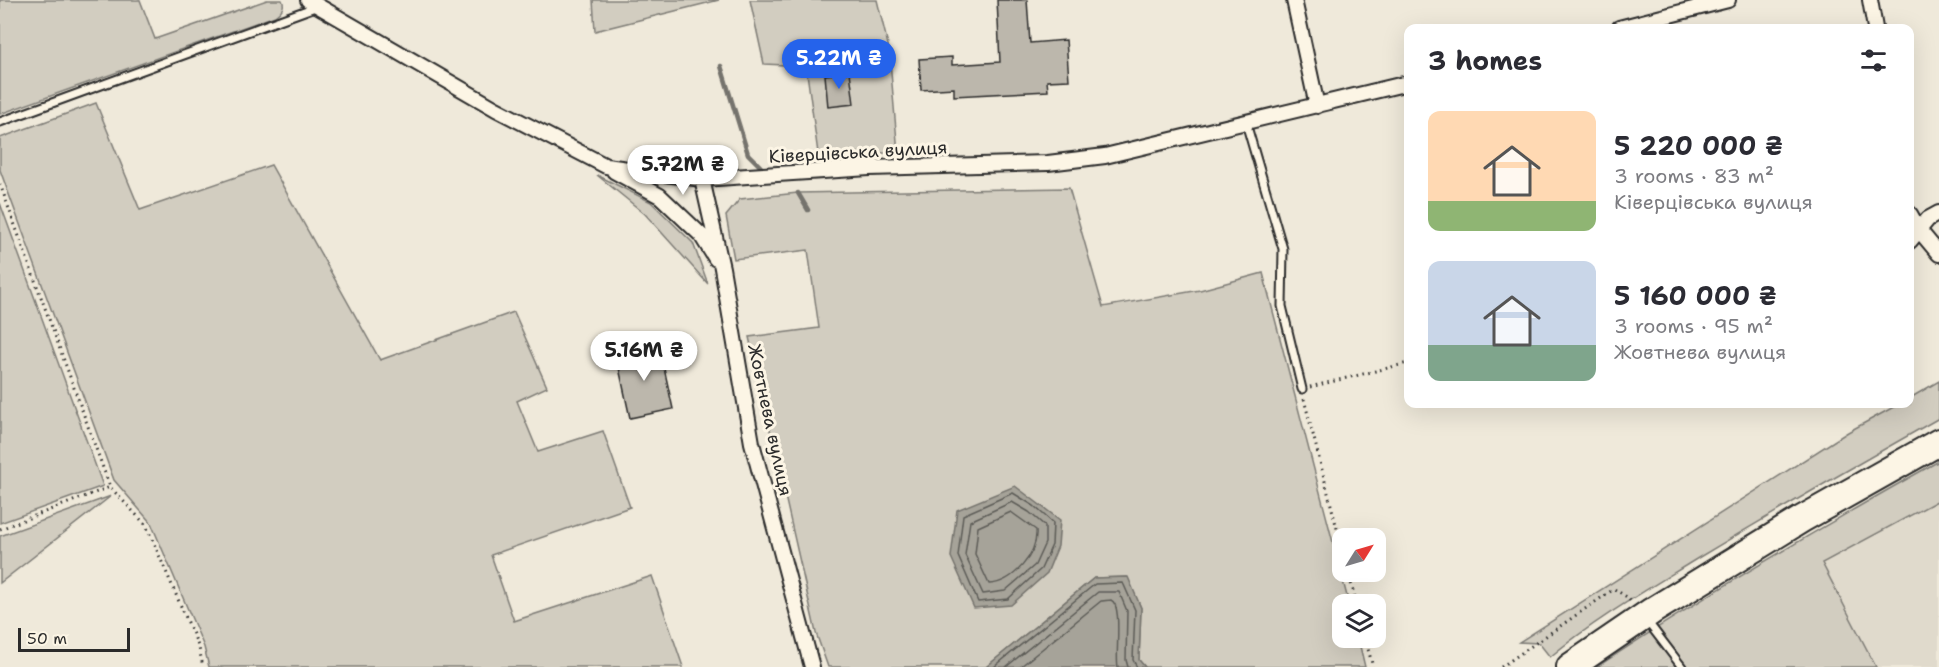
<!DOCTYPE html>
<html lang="en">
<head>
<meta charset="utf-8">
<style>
	body { margin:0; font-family:"Shantell Sans",sans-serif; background:#f7f7f7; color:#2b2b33; height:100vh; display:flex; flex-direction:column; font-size:22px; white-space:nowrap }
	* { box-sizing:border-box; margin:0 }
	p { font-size:20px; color:#7c7c81 }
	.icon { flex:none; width:33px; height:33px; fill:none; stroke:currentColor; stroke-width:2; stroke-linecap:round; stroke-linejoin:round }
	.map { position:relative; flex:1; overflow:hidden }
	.sheet { position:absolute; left:1404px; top:24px; width:510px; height:384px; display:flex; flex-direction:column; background:#fff; border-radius:12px; box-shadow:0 6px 24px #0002 }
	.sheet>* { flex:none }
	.needle { width:39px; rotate:53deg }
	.tools { position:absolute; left:1332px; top:528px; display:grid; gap:12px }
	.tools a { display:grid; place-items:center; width:54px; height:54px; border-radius:12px; background:#fff; box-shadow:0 6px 24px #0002; font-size:30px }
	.scale { position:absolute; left:18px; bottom:15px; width:112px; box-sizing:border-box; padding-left:6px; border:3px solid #2b2b2b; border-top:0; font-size:16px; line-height:21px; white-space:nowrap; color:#2b2b2b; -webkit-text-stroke:4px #fcf5e5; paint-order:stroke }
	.price { position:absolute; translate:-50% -51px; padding:0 14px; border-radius:21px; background:#fff; color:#222; font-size:20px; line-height:39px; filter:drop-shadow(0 2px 3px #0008) }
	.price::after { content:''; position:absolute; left:50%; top:36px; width:18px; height:14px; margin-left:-9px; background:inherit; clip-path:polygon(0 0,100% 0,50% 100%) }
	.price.current { background:#2563eb; color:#fff }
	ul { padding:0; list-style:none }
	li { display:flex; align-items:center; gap:18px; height:150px; padding:0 24px }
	li span { display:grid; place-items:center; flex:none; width:168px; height:120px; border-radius:12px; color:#555 }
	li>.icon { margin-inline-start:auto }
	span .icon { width:72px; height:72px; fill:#fffc; stroke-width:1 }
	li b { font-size:26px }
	h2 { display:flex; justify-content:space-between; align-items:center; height:72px; padding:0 24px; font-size:26px }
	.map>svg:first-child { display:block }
	.built { fill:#e0dacc }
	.green { fill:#d2cdc0; stroke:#7e7c76; stroke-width:1.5 }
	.water { fill:#a6a399; stroke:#75736d; stroke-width:1.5 }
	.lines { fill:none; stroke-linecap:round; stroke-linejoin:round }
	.shore { stroke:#5c5b57; stroke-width:1.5 }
	.stream { stroke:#75736d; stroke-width:4.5 }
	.building { fill:#bcb7ac; stroke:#2b2b2b; stroke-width:1.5 }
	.lane-casing { stroke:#2b2b2b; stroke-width:11 }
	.street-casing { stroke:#2b2b2b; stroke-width:18 }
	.highway-casing { stroke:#2b2b2b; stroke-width:30 }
	.path { stroke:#2b2b2b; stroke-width:3; stroke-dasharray:1.5 4.5; stroke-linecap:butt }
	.lane { stroke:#fcf5e5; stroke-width:7 }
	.street { stroke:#fcf5e5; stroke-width:14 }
	.highway { stroke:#fcf5e5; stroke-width:26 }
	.labels { text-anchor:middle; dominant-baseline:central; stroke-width:6; stroke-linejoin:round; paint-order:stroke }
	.street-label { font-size:18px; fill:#2b2b2b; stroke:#fcf5e5 }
</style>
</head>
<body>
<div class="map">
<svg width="1939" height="667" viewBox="0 0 1939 667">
	<rect width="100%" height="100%" fill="#efe9da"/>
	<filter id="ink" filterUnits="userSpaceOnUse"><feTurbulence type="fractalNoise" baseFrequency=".0167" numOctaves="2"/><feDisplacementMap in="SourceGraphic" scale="12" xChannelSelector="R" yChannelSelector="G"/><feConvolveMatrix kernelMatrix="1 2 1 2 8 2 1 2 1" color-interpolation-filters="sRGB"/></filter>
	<g filter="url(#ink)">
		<path class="built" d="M 1939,500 L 1939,667 L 1876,667 L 1822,563 Z"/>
		<path class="green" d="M 0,0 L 140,0 L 155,39 L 267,0 L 282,0 C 286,7 280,12 275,16 L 0,114 Z
			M 593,0 L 719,0 L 595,31 Z
			M 750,0 L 877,0 L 889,49 L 898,153 L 818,153 L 806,66 L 764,64 Z
			M 96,103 L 140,210 L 271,165 L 380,360 L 514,312 L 547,387 L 517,401 L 538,452 L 603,431 L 630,507 L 491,555 L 514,621 L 652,576 L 683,667 L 209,667 L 204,647 L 151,523 L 114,480 L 0,170 L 0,138 Z
			M 597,175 L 651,202 L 693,243 L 708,284 L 645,214 Z
			M 1069,188 L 1103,307 L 1200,290 L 1263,273 L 1349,604 L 1342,604 L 1342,638 L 1358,638 L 1365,667 L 1145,667 L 1139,660 L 1141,608 L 1127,577 L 1094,578 L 986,667 L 828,667 L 816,633 L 749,337 L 819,328 L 808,250 L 734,259 L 726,216 L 740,199 L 798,193 Z
			M 0,203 L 103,486 L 0,523 Z
			M 1939,381 L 1939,418 C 1858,464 1778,510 1698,558 C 1648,589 1596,619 1550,657 L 1539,643 L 1519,642 L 1848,432 L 1899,404 L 1910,404 L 1910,398 Z
			M 1939,461 L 1939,500 L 1822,563 L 1876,667 L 1597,667 C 1708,593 1823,526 1939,461 Z
			M 111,496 L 0,583 L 0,536 Z"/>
		<path class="water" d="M 1015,486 L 1060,520 L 1058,546 L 1047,573 L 1011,605 L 974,608 L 951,557 L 957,510 Z
			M 1128,577 L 1141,608 L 1139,660 L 1145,667 L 986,667 L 1094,578 Z"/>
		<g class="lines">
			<path class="shore" d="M 1013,493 L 1034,506 L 1053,523 L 1052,545 L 1041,569 L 1008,599 L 978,602 L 958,556 L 963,515 Z
				M 1012,502 L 1029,512 L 1045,526 L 1045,543 L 1035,565 L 1005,591 L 983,594 L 965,555 L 970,521 Z
				M 1011,512 L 1036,530 C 1038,554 1013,583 989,584 L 975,554 L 978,527 Z
				M 994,667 L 1095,584 L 1122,583 L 1124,585 L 1135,610 L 1133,660 L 1137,667
				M 1006,667 L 1098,592 L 1119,592 L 1127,611 L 1126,660 L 1128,667
				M 1020,667 L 1101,601 C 1102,601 1110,600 1111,600 C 1123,605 1115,654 1118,667"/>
			<path class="stream" d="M 721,66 L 748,154 L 761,167
				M 798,193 L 808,210"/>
		</g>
		<path class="building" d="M 997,0 L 1027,0 L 1030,43 L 1066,40 L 1069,80 L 1047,81 L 1048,91 L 954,96 L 954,88 L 921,90 L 919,59 L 952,57 L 952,65 L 1000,62 Z
			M 850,72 L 854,104 L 828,107 L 825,75 Z
			M 659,345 L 673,409 L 630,418 L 616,354 Z"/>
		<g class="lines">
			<defs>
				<path id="lane" d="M 0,122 L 318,6
					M 1246,123 L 1283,249 L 1282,306 L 1302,389
					M 1647,621 L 1682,667"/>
				<path id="street" d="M 308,0 L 496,109 L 606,166 L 702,179 L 869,168 L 1048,163 L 1105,156 L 1408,83
					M 1294,0 L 1317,106
					M 1870,0 L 1875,28
					M 1619,28 L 1728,0
					M 614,171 L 660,196 L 701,235 L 716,259
					M 702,179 L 722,268 L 752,443 L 812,667
					M 1910,214 L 1919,230 L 1939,254
					M 1910,241 L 1928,219 L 1939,213"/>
				<path id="highway" d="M 1570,667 L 1652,611 L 1802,519 L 1939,442"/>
			</defs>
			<use href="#lane" class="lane-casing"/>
			<use href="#street" class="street-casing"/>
			<use href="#highway" class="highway-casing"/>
			<path class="path" d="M 0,184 L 110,487 L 146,525 L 199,648 L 203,667
				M 1310,387 L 1408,363
				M 1304,399 L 1342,548
				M 0,529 L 110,487
				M 1348,572 L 1357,604
				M 1365,638 L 1373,667
				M 1501,667 L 1614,589 L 1627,597 L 1632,603"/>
			<use href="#lane" class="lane"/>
			<use href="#street" class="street"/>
			<use href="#highway" class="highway"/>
		</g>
	</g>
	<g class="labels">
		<g class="street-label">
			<text transform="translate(858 152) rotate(-3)">Ківерцівська вулиця</text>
			<text transform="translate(770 420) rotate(78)">Жовтнева вулиця</text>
		</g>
	</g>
</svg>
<div class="tools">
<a><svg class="needle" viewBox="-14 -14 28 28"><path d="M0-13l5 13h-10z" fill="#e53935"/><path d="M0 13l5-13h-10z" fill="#7c7c81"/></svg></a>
<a><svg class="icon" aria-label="layers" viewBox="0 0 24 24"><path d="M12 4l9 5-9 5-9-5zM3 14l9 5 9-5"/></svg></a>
</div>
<div class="scale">50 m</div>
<b class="price current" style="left:839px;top:90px">5.22M ₴</b>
<b class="price" style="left:683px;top:196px">5.72M ₴</b>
<b class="price" style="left:644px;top:382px">5.16M ₴</b>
<section class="sheet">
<h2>3 homes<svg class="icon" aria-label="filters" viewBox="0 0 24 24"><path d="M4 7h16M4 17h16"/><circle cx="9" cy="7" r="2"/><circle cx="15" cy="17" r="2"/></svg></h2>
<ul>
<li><span style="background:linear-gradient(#ffd9b3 75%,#8fb573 0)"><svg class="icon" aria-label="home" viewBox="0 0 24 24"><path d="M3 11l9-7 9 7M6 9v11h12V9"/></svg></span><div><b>5 220 000 ₴</b><p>3 rooms · 83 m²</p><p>Ківерцівська вулиця</p></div></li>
<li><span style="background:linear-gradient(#c9d6e8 70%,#7fa58c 0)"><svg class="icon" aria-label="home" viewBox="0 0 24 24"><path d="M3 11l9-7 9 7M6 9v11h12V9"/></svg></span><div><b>5 160 000 ₴</b><p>3 rooms · 95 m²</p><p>Жовтнева вулиця</p></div></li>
</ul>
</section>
</div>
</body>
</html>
